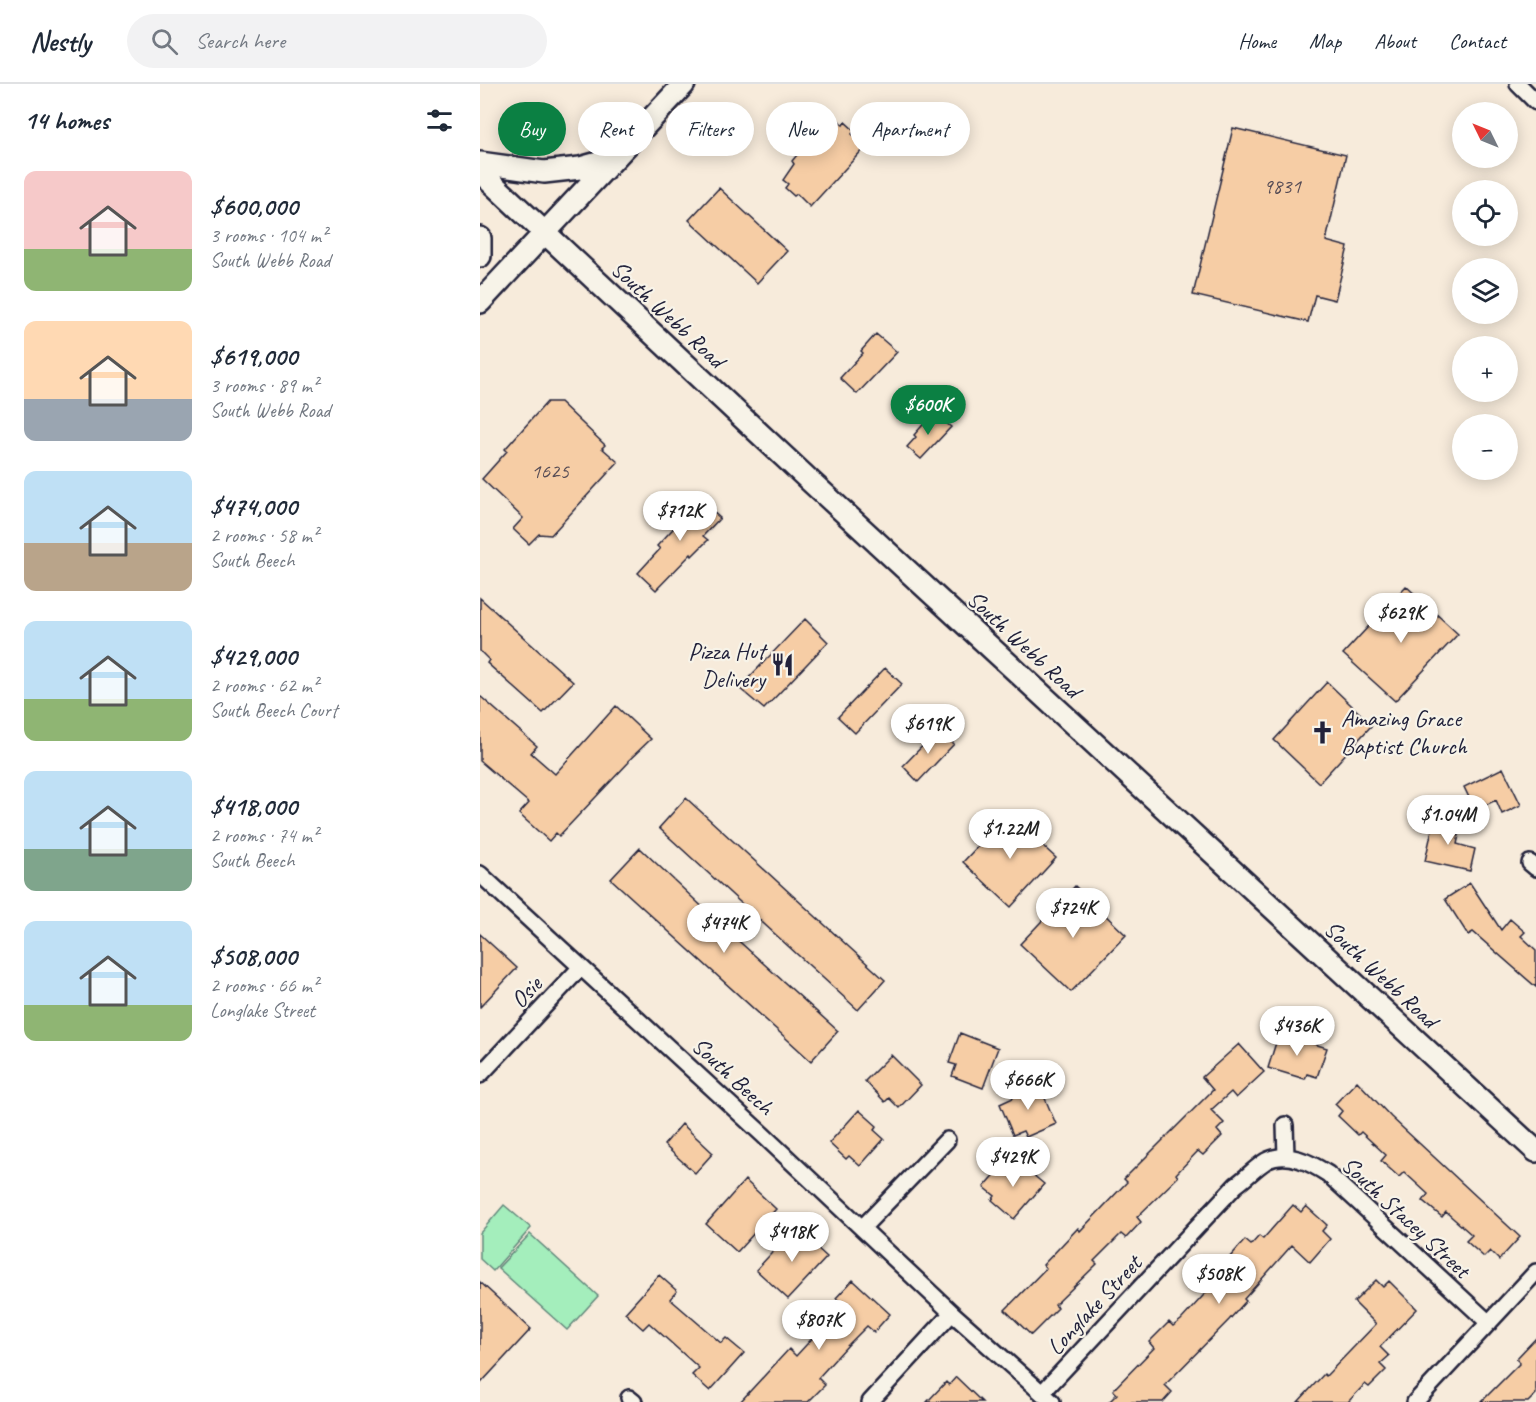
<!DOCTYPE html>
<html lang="en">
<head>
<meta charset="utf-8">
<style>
	body { margin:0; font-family:Caveat,sans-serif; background:#f2f2f3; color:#1f2937; height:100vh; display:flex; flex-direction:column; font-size:22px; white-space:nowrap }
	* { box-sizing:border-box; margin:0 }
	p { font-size:20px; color:#747a83 }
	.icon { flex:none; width:33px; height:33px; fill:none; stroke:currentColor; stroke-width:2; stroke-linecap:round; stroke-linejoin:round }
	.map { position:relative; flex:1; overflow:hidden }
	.side { display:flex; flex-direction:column; background:#fff; width:480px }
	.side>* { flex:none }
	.banner { position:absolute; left:18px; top:18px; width:570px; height:54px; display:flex; gap:12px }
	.needle { width:39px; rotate:313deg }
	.buttons { position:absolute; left:972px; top:18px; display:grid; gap:12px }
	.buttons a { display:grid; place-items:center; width:66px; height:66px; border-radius:50%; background:#fff; box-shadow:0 3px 15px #0003; font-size:30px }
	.price { position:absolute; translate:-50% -51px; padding:0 14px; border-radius:21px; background:#fff; color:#222; font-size:20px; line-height:39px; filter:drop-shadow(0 2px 3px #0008) }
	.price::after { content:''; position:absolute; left:50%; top:36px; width:18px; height:14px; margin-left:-9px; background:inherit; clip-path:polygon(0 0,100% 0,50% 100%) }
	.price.on { background:#0b8043; color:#fff }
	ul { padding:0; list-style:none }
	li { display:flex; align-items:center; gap:18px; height:150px; padding:0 24px }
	li span { display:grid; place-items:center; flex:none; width:168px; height:120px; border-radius:12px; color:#555 }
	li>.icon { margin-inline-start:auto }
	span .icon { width:72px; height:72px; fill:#fffc; stroke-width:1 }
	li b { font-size:26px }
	h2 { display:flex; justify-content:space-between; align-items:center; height:72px; padding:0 24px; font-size:26px }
	.pill { padding:0 21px; border-radius:27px; background:#fff; box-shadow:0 3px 15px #0003; font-size:21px; line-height:54px }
	.pill.on { background:#0b8043; color:#fff }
	header { display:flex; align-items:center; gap:36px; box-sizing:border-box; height:84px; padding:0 30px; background:#fff; border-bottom:2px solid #e0e1e3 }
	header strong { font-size:28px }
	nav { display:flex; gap:33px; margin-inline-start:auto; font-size:21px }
	.search { width:420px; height:54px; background:#f2f2f3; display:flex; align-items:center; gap:15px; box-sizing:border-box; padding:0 21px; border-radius:33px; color:#747a83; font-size:22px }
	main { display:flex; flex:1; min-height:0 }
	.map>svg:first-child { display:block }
	.green { fill:#a4eebc; stroke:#63887c; stroke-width:1.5 }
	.building { fill:#f6cda5; stroke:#22223b; stroke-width:1.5 }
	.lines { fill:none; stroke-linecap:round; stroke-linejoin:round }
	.street-casing { stroke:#22223b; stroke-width:20 }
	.secondary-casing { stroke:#22223b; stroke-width:26 }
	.street { stroke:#f7f3e8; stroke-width:15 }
	.secondary { stroke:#f7f3e8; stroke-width:21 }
	.labels { text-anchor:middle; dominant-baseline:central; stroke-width:4.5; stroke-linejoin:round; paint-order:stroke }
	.number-label { font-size:21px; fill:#574d56 }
	.street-label { font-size:24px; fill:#22223b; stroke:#f7f3e8 }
	.poi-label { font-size:24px; fill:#22223b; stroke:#f7f3e8; text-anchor:end }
</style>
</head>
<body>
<header>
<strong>Nestly</strong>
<div class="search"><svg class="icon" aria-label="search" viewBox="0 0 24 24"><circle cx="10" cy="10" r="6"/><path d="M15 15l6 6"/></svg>Search here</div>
<nav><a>Home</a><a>Map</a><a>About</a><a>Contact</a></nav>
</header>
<main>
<section class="side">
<h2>14 homes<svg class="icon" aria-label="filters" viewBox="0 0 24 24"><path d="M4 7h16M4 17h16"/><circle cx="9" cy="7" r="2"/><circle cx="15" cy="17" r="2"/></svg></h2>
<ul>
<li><span style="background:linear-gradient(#f6c9c9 65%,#8fb573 0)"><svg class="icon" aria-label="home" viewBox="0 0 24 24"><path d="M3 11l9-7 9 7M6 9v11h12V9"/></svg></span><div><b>$600,000</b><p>3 rooms · 104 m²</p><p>South Webb Road</p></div></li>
<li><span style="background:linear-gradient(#ffd9b3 65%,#9aa5b1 0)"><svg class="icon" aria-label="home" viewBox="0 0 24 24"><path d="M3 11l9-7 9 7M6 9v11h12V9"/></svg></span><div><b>$619,000</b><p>3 rooms · 89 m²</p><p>South Webb Road</p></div></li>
<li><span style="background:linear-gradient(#bfe0f5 60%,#b9a48a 0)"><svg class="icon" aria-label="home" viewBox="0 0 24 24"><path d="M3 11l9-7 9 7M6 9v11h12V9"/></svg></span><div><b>$474,000</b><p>2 rooms · 58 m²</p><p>South Beech</p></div></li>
<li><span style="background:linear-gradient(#bfe0f5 65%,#8fb573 0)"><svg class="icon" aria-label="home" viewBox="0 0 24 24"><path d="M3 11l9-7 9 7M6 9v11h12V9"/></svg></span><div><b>$429,000</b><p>2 rooms · 62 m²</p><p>South Beech Court</p></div></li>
<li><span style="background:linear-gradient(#bfe0f5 65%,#7fa58c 0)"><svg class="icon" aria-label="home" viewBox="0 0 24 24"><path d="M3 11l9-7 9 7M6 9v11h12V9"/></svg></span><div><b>$418,000</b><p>2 rooms · 74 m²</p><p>South Beech</p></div></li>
<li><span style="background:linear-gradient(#bfe0f5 70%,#8fb573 0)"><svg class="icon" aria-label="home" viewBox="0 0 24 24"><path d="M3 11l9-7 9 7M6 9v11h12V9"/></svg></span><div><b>$508,000</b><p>2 rooms · 66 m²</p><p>Longlake Street</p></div></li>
</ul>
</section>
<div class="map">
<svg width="1056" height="1318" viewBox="0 0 1056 1318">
	<rect width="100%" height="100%" fill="#f7ebdb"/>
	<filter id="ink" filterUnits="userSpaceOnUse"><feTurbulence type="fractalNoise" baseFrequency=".0167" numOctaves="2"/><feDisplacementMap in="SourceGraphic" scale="12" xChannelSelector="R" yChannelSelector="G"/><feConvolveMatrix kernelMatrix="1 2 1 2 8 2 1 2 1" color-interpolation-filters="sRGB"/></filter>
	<g filter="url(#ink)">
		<path class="green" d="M 24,1121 L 51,1144 L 13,1187 L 0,1175 L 0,1149 Z
			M 50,1150 L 118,1212 L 87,1246 L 18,1184 Z"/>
		<path class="building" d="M 358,36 L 363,41 L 365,38 L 375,47 L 372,50 L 386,62 L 330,123 L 317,110 L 314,112 L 305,104 L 308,100 L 303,96 L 314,80 L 312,77 L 317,71 L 315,70 L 332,51 L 334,53 L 340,47 L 342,50 Z
			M 753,44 L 866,71 L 846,157 L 868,163 L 855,216 L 835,211 L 828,238 L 713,211 Z
			M 239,104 L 307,167 L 277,199 L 209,136 Z
			M 396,250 L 417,268 L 377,310 L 360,294 L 383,269 L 381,267 Z
			M 67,318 L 80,318 L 125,361 L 122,364 L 138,378 L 71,451 L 59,450 L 49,460 L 33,445 L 43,434 L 2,395 L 27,367 L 25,365 Z
			M 456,331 L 471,343 L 441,375 L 427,363 L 436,353 L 434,351 L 448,335 L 450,337 Z
			M 214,411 L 240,434 L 223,452 L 228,456 L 212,472 L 211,470 L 176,506 L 158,489 L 180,465 L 177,462 L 204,433 L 199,428 Z
			M 926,502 L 978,550 L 915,617 L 863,570 Z
			M 0,514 L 93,598 L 63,629 L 7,579 L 9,576 L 0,567 Z
			M 325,535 L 348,558 L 284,625 L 259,604 Z
			M 405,584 L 422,600 L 375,649 L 358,633 Z
			M 847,598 L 892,641 L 839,699 L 794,656 Z
			M 0,612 L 57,662 L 51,669 L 75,690 L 136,622 L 171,655 L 148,677 L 149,678 L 79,752 L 76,749 L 69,757 L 39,730 L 49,719 L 0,677 Z
			M 459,645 L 474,660 L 438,698 L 423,682 Z
			M 1023,684 L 1041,721 L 1022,730 L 1016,716 L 995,726 L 984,703 Z
			M 206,714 L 405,896 L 378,926 L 179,744 Z
			M 528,730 L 576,774 L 531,823 L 483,778 Z
			M 955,732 L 982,738 L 977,760 L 995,765 L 990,787 L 945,777 Z
			M 160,764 L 251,850 L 358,947 L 331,977 L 131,795 Z
			M 990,799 L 1021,846 L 1030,835 L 1045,848 L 1041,852 L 1056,866 L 1056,903 L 993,848 L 988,851 L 965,815 Z
			M 595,802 L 646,851 L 591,908 L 540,860 Z
			M 0,850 L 37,884 L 0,923 Z
			M 480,949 L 518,964 L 503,1004 L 472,992 L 476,981 L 469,979 Z
			M 799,949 L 847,964 L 837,993 L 827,990 L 825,995 L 788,984 Z
			M 759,960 L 784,988 L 756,1014 L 751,1008 L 731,1026 L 744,1039 L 737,1046 L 742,1052 L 723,1071 L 718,1067 L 696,1090 L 698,1093 L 657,1133 L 661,1138 L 646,1154 L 641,1150 L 614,1177 L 617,1180 L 575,1221 L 578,1224 L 551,1251 L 525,1226 L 566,1184 L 563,1181 L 598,1144 L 600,1147 L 647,1098 L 644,1095 L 733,1006 L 722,993 Z
			M 411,971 L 441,1001 L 419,1024 L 409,1014 L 405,1018 L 385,997 Z
			M 877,997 L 911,1033 L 1040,1153 L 1019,1176 L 1010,1167 L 1004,1173 L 986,1157 L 992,1151 L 966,1128 L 962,1133 L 943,1117 L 948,1110 L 924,1088 L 919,1093 L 901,1077 L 906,1071 L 881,1048 L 878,1051 L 858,1032 L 862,1027 L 855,1020 Z
			M 558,998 L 576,1040 L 546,1053 L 543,1047 L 533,1051 L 520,1020 L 533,1014 L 531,1010 Z
			M 379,1026 L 397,1042 L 394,1046 L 404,1055 L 380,1082 L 369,1072 L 366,1075 L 349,1059 Z
			M 202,1040 L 233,1069 L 215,1089 L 184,1061 Z
			M 526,1078 L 535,1085 L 540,1080 L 564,1100 L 534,1135 L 512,1116 L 515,1112 L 504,1103 Z
			M 265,1096 L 296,1125 L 257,1168 L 226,1140 Z
			M 813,1121 L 821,1128 L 826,1122 L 847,1141 L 842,1147 L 850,1155 L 830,1178 L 812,1161 L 764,1215 L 766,1217 L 749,1236 L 685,1301 L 692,1308 L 683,1318 L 629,1318 L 637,1310 L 633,1306 L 674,1264 L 669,1258 L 689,1238 L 693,1242 L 701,1236 L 754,1178 L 749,1174 L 765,1156 L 771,1161 L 779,1152 L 783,1155 Z
			M 315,1144 L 347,1173 L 308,1215 L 276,1186 Z
			M 179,1191 L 197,1207 L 190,1215 L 241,1259 L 246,1254 L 264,1269 L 230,1307 L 212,1291 L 219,1284 L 169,1239 L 163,1245 L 145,1229 Z
			M 373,1196 L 410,1230 L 394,1248 L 387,1242 L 368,1261 L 338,1294 L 345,1301 L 328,1318 L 260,1318 L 309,1265 L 316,1272 L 363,1221 L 356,1214 Z
			M 896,1196 L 903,1203 L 909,1197 L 937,1225 L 900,1263 L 909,1272 L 900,1280 L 906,1286 L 889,1303 L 885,1300 L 868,1318 L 818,1318 L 844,1290 L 846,1292 L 896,1240 L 874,1218 Z
			M 0,1198 L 51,1245 L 0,1300 Z
			M 1056,1254 L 1056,1310 L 1048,1318 L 1001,1318 L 1040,1279 L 1036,1275 Z
			M 476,1293 L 502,1318 L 447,1318 L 466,1298 L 469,1301 Z"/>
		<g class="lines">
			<defs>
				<path id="street" d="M 1038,0 L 1056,18
					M 1050,779 L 1056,784
					M 0,790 L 282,1050 L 472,1229 L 572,1318
					M 0,991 L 101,883
					M 805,1041 L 806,1072
					M 382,1144 L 467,1056
					M 562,1309 L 756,1101 C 766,1094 776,1083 786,1077 C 807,1066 831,1079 848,1090 L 1009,1239
					M 149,1314 L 154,1318
					M 390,1318 L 472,1229
					M 935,1318 L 1056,1188"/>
				<path id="secondary" d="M 0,79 L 64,88 L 100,84 L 132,75
					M 0,88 L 328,395 L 1056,1067
					M 0,154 L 0,172
					M 0,218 L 204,0"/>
			</defs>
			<use href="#street" class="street-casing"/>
			<use href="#secondary" class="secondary-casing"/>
			<use href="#street" class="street"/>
			<use href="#secondary" class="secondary"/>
		</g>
	</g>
	<defs>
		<symbol id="restaurant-bare" viewBox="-9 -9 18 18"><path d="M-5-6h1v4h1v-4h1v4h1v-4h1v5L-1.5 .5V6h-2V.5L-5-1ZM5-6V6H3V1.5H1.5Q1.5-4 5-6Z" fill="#22223b" stroke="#f7f3e8" stroke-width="2.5" paint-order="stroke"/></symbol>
		<symbol id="church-bare" viewBox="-9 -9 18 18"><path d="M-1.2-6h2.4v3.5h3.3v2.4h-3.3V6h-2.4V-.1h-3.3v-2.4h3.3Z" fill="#22223b" stroke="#f7f3e8" stroke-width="2.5" paint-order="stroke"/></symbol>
	</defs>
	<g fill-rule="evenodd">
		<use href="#restaurant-bare" x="286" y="564" width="33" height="33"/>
		<use href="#church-bare" x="826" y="632" width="33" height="33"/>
	</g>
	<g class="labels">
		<g class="number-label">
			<text x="802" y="102">9831</text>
			<text x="70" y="387">1625</text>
		</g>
		<g class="street-label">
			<text transform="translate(188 230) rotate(43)">South Webb Road</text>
			<text transform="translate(544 560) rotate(43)">South Webb Road</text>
			<text transform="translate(901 890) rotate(43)">South Webb Road</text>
			<text transform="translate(46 908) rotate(-47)">Osie</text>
			<text transform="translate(253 992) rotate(43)">South Beech</text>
			<text transform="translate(926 1133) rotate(43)">South Stacey Street</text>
			<text transform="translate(614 1221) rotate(-47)">Longlake Street</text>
		</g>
		<g class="poi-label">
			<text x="285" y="567">Pizza Hut<tspan x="285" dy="28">Delivery</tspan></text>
			<text x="861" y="634" text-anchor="start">Amazing Grace<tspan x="861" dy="28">Baptist Church</tspan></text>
		</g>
	</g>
</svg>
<div class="buttons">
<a><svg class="needle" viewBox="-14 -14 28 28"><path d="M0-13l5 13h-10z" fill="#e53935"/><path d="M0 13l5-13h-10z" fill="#747a83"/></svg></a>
<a><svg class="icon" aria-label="locate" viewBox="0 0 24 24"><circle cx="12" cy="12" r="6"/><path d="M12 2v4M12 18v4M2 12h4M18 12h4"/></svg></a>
<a><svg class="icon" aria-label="layers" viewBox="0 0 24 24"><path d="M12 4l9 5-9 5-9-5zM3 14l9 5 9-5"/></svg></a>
<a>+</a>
<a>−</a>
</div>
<b class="price on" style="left:448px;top:352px">$600K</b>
<b class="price" style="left:200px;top:458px">$712K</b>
<b class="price" style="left:921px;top:560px">$629K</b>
<b class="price" style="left:448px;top:671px">$619K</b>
<b class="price" style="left:968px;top:762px">$1.04M</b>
<b class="price" style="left:530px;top:776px">$1.22M</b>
<b class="price" style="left:593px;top:855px">$724K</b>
<b class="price" style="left:244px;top:870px">$474K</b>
<b class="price" style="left:817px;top:973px">$436K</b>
<b class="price" style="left:548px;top:1027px">$666K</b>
<b class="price" style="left:533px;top:1104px">$429K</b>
<b class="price" style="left:312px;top:1179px">$418K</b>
<b class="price" style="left:739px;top:1221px">$508K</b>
<b class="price" style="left:339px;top:1267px">$807K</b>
<div class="banner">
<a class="pill on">Buy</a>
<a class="pill">Rent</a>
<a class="pill">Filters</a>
<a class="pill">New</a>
<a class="pill">Apartment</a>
</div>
</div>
</main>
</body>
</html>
